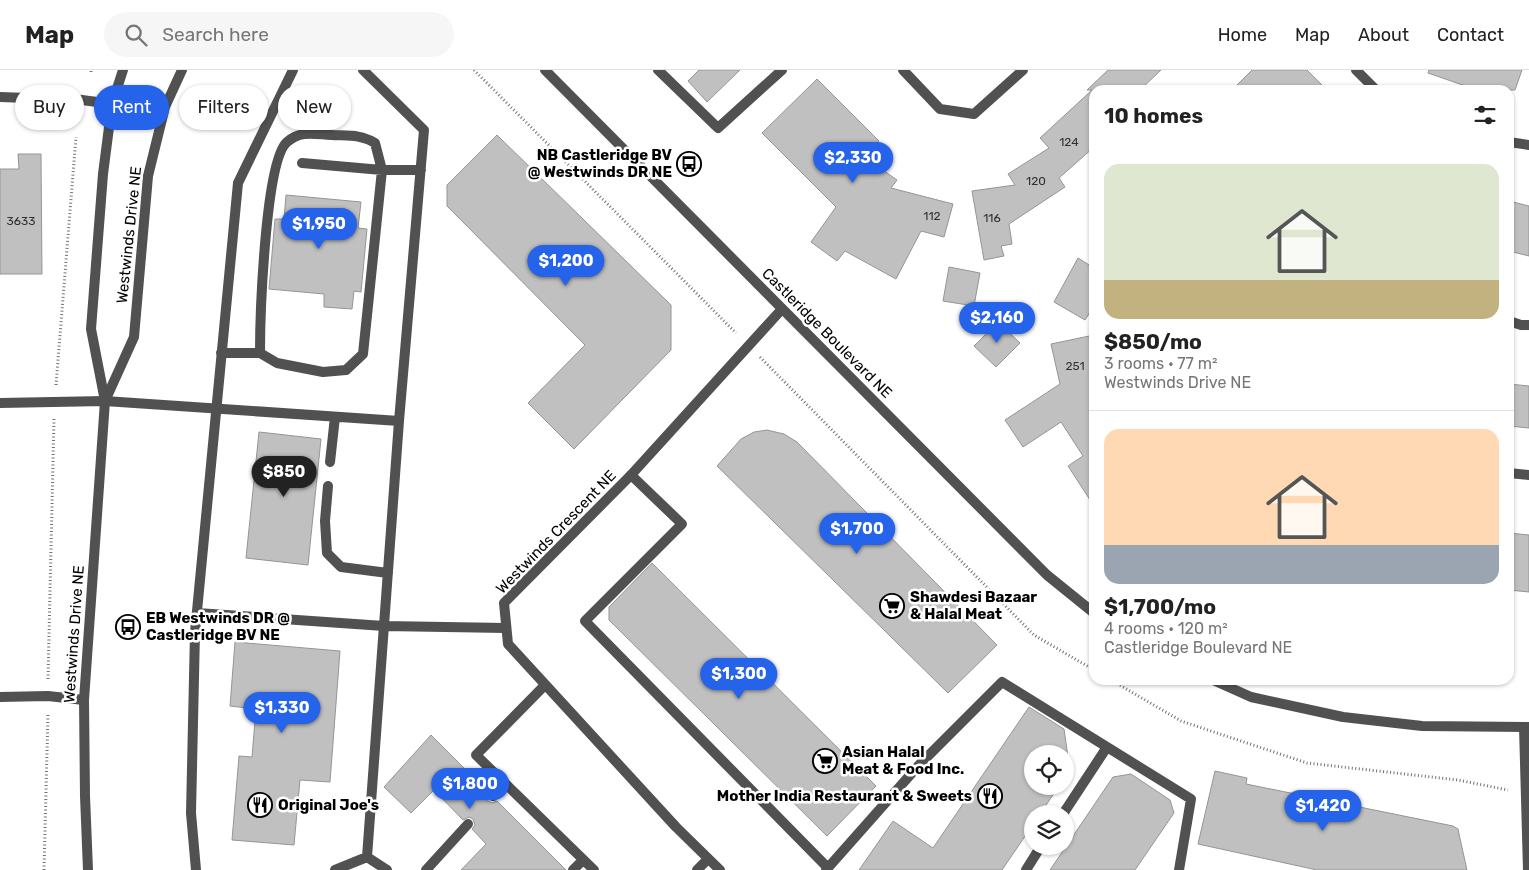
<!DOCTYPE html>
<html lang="en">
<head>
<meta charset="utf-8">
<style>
	body { margin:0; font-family:Rubik,sans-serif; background:#f6f6f6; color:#222; height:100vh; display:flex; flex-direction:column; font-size:19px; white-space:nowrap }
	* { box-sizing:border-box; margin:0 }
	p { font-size:16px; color:#767676 }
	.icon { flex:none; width:28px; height:28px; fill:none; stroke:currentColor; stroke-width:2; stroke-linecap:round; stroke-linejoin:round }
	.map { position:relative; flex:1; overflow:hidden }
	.panel { position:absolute; left:1089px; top:15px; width:425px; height:600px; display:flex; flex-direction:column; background:#fff; border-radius:15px; box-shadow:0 1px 4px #0004 }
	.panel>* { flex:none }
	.guide { position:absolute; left:15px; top:15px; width:475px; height:45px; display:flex; gap:10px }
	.fabs { position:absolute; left:1024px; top:675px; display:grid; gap:10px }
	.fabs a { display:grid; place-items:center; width:50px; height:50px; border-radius:50%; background:#fff; box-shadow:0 1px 4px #0004; font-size:25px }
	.price { position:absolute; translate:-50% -42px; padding:0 11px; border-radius:18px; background:#2563eb; color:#fff; font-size:16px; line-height:32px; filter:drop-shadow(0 1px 2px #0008) }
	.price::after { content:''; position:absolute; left:50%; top:30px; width:15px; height:11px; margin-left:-8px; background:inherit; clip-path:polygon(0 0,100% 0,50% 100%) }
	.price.current { background:#222; color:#fff }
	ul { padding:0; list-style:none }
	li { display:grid; align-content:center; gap:10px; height:265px; padding:0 15px }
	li+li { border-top:1px solid #e0e0e0 }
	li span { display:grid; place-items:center; height:155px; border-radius:15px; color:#555 }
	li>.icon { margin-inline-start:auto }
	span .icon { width:90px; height:90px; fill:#fffc; stroke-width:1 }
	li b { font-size:21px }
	h2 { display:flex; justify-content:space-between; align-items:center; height:60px; padding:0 15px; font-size:21px }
	.pill { padding:0 18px; border-radius:22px; background:#fff; box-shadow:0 1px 4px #0004; font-size:18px; line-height:45px }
	.pill.current { background:#2563eb; color:#fff }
	header { display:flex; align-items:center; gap:30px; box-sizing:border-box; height:70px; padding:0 25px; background:#fff; border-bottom:1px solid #e0e0e0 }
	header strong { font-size:24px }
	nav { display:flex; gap:28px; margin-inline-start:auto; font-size:18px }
	.search { width:350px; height:45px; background:#f6f6f6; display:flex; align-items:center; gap:12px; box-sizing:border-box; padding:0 18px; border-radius:28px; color:#767676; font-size:19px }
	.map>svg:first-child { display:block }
	.building { fill:#c0c0c0; stroke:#959595 }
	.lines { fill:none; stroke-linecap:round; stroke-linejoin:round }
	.path { stroke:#737373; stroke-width:3; stroke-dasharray:1 2.5; stroke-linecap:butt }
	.service { stroke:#515151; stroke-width:10 }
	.minor { stroke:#515151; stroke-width:10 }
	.tertiary { stroke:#515151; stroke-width:10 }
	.labels { text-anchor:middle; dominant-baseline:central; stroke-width:5; stroke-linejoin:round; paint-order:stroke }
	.number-label { font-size:12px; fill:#303030 }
	.poi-label { font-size:15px; font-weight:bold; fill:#000; stroke:#fff; text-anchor:start }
	.street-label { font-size:15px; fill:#000; stroke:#fff }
</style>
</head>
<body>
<header>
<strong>Map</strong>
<div class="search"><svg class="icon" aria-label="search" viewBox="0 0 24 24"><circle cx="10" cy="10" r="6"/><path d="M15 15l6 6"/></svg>Search here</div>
<nav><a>Home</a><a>Map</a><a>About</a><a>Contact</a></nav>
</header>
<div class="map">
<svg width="1529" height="800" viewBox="0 0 1529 800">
	<rect width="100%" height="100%" fill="#fff"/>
	<path class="building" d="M 699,0 L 740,0 L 707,32 L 688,11 Z
		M 1108,0 L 1161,0 L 1140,20 L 1094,20 L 1094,77 L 1059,108 L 1065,117 L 1009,154 L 1012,174 L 1001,176 L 1004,186 L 984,190 L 972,121 L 1015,115 L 1008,104 L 1049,78 L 1040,68 L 1092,20 L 1087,20 Z
		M 1252,0 L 1307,0 L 1327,20 L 1232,20 Z
		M 1429,0 L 1522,0 L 1515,20 L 1477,20 L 1428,3 Z
		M 817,9 L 879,71 L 863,86 L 897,110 L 891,118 L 953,134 L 944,167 L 921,161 L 896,209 L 845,181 L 837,191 L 811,172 L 836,137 L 762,63 Z
		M 497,65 L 671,235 L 671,280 L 574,379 L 528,333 L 585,275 L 447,136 L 447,115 Z
		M 18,84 L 41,84 L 42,204 L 0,204 L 0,99 L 19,99 Z
		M 286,125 L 361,132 L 358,158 L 367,159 L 361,222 L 354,221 L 352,239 L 324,237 L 324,224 L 269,219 L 275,149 L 284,149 Z
		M 1509,131 L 1529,136 L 1529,186 L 1509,181 Z
		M 1078,188 L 1094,198 L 1094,236 L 1085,250 L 1054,232 Z
		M 949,197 L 980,203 L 974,236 L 943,231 Z
		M 998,252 L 1020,273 L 996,297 L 974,276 Z
		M 1094,265 L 1094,436 L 1068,396 L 1083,386 L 1061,352 L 1023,377 L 1005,350 L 1060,314 L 1051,274 Z
		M 1509,314 L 1529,316 L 1529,358 L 1509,356 Z
		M 767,360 L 784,364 L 797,372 L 997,575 L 948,623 L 717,396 L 741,369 L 754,362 Z
		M 259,362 L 321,369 L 308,495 L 246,488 Z
		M 1509,463 L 1529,465 L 1529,522 L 1509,520 Z
		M 652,493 L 876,716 L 827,766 L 609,550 L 609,537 Z
		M 235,572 L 340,581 L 330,712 L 300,710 L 294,775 L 232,770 L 239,686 L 252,687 L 256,639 L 230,636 Z
		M 1029,637 L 1064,659 L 1070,701 L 1065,708 L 1065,684 L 1032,684 L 1032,716 L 1059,716 L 1040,744 L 1032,744 L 1032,756 L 1002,800 L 859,800 L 893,751 L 933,778 Z
		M 431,665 L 488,722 L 486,725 L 488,731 L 492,733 L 497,731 L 566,800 L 461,800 L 486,774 L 472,759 L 475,755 L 473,749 L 469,747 L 463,750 L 434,720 L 411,743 L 384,717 Z
		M 1215,701 L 1247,708 L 1246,714 L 1453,756 L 1458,759 L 1459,764 L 1467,800 L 1317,800 L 1198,774 Z
		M 1131,704 L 1170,730 L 1174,743 L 1135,800 L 1050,800 L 1113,707 Z"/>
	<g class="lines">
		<path class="path" d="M 474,0 L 736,263
			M 91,2 L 91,0
			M 760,287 L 1034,565 L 1094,600
			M 56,315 L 76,67
			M 48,609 L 54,348
			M 1111,610 L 1181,651 L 1307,693 L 1458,710 L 1508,720
			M 44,800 L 48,643"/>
		<path class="service" d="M 658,0 L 718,58 L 782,0
			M 0,27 L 82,30 L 112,34
			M 302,93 L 382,100 L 421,100
			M 1509,251 L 1521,255 L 1529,255
			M 221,283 L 260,283 L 277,293 L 323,302 L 346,300 L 363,284 L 382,100 L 375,73 C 360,64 348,66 331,65 C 314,64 301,60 287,72 C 265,91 260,248 260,283
			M 0,333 L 105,331 L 399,351
			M 330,392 L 335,347
			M 631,405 L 682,454 L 585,551 L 828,798
			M 328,416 L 325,451 L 327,483 L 341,497 L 388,503
			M 197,543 L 384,556 L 506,558
			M 545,615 L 476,685 L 594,800
			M 0,627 L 48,626 L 84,630
			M 493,726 L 505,713
			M 1063,744 L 1107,677
			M 367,787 L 387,800
			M 196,800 L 191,743 L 195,562 L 238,113 L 293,0
			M 335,800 L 367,787 L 399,351 L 424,60 L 363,0
			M 426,800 L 468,754
			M 573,800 L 583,790
			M 697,800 L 708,789
			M 826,800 L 919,695 L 1002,612 L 1191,729 L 1179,800
			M 1026,800 L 1041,776"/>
		<path class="minor" d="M 903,0 L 940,39 L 974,44 L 1023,0
			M 1356,0 L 1376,20
			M 1509,72 L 1529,75
			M 1509,403 L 1529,405
			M 1524,657 L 1528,800
			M 720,800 L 676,757 L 508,574 L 504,533 L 631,405 L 782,239"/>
		<path class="tertiary" d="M 545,0 L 1047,505 L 1094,543
			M 105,331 L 134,267 L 148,106 L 165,37 L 182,0
			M 1213,610 L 1251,627 L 1343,647 L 1422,656 L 1529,657
			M 88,800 L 85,726 L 84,630 L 105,331 L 91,259 L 103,104 L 112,34 L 123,0"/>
	</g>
	<defs>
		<symbol id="bus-ring" viewBox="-11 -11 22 22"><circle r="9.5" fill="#fff" stroke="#000" stroke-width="1.5"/><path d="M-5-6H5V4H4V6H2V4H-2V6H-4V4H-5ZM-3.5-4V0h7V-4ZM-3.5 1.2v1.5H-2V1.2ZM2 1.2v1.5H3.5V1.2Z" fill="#000"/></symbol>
		<symbol id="supermarket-ring" viewBox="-11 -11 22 22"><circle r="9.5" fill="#fff" stroke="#000" stroke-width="1.5"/><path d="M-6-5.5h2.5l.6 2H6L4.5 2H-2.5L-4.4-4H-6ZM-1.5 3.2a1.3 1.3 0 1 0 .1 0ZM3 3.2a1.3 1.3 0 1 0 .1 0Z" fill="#000"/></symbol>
		<symbol id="restaurant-ring" viewBox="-11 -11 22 22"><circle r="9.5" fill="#fff" stroke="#000" stroke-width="1.5"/><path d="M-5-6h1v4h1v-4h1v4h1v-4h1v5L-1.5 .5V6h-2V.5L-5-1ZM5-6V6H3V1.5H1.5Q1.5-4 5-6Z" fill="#000"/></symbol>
	</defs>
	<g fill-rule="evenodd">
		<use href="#bus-ring" x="675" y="80" width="28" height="28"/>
		<use href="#supermarket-ring" x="878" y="522" width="28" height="28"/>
		<use href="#bus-ring" x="114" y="543" width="28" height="28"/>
		<use href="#supermarket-ring" x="811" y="677" width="28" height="28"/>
		<use href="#restaurant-ring" x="976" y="712" width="28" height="28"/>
		<use href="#restaurant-ring" x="246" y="721" width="28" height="28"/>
	</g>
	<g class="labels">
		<g class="number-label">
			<text x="1069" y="72">124</text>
			<text x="1036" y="111">120</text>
			<text x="932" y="146">112</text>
			<text x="992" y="148">116</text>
			<text x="21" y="151">3633</text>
			<text x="1075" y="296">251</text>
		</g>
		<g class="poi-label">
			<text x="672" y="85" text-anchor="end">NB Castleridge BV<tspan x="672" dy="17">@ Westwinds DR NE</tspan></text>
			<text x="910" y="527">Shawdesi Bazaar<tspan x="910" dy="17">&amp; Halal Meat</tspan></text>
			<text x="146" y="548">EB Westwinds DR @<tspan x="146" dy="17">Castleridge BV NE</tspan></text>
			<text x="842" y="682">Asian Halal<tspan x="842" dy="17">Meat &amp; Food Inc.</tspan></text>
			<text x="972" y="726" text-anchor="end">Mother India Restaurant &amp; Sweets</text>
			<text x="278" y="735">Original Joe's</text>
		</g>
		<g class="street-label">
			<text transform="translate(129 165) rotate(-84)">Westwinds Drive NE</text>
			<text transform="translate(827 263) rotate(45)">Castleridge Boulevard NE</text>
			<text transform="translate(556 462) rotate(-46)">Westwinds Crescent NE</text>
			<text transform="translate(74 564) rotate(-86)">Westwinds Drive NE</text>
		</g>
	</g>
</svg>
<div class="fabs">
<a><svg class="icon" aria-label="locate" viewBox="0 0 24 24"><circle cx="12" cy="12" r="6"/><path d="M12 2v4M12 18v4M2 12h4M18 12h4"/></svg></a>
<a><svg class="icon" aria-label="layers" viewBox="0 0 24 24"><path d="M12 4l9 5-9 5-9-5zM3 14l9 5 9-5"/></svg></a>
</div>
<b class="price" style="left:853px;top:114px">$2,330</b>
<b class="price" style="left:319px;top:180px">$1,950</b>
<b class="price" style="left:566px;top:217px">$1,200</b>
<b class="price" style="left:997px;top:274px">$2,160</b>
<b class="price current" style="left:284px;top:428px">$850</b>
<b class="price" style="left:857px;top:485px">$1,700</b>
<b class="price" style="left:739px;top:630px">$1,300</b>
<b class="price" style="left:282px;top:664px">$1,330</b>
<b class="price" style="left:470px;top:740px">$1,800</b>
<b class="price" style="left:1323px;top:762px">$1,420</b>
<div class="guide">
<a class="pill">Buy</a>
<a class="pill current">Rent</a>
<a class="pill">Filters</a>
<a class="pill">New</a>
</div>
<section class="panel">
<h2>10 homes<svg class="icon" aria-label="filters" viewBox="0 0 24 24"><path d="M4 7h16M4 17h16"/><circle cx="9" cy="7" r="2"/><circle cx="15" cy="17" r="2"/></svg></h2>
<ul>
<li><span style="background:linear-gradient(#dfe7d0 75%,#c2b280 0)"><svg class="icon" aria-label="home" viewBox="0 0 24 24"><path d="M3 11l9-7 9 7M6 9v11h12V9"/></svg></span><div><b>$850/mo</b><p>3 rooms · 77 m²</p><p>Westwinds Drive NE</p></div></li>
<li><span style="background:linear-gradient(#ffd9b3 75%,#9aa5b1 0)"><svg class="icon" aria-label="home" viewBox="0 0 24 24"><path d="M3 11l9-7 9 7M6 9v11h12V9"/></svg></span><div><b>$1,700/mo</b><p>4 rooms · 120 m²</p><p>Castleridge Boulevard NE</p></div></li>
</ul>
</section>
</div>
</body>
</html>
